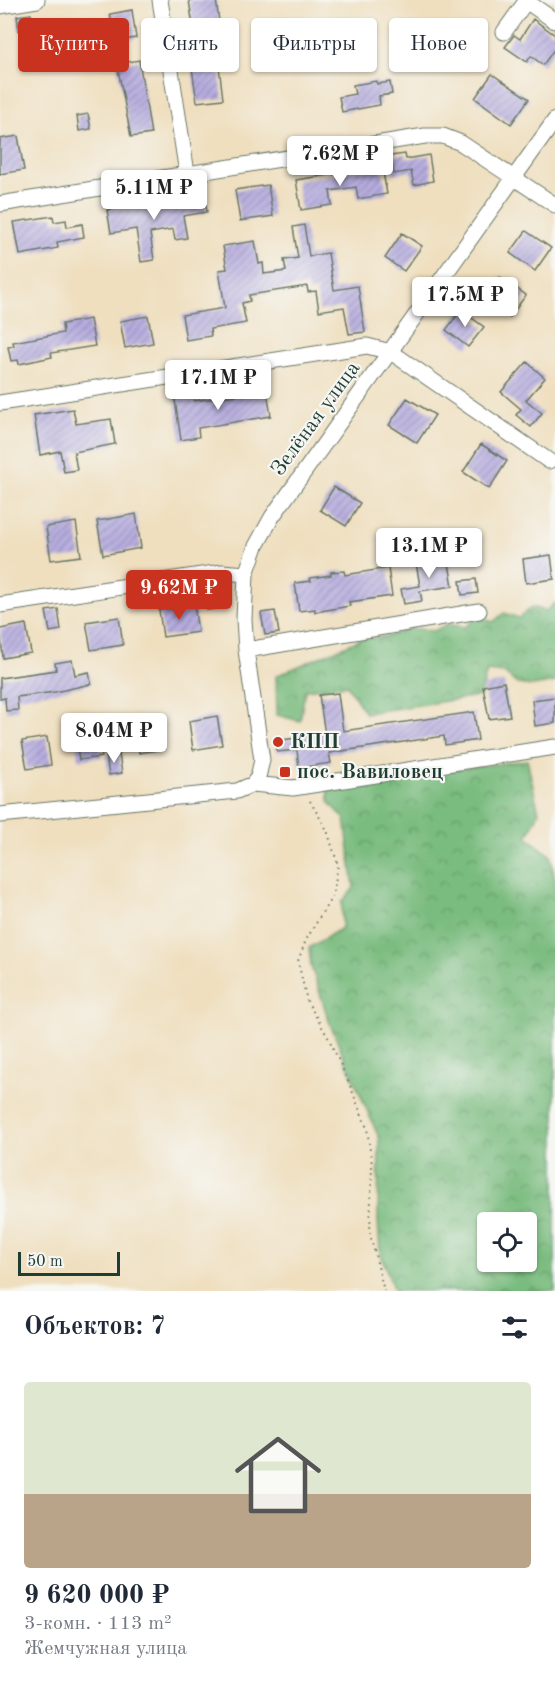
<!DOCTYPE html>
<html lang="ru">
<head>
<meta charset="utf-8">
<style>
	body { margin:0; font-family:"Old Standard TT",serif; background:#f2f2f3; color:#1f2937; height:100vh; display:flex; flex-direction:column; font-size:22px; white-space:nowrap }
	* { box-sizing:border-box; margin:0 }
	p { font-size:20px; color:#747a83 }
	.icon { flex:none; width:33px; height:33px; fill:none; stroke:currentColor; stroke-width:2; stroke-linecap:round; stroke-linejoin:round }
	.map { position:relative; height:1291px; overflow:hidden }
	.details { display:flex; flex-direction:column; background:#fff; flex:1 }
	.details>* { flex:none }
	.hud { position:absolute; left:18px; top:18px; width:519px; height:54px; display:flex; gap:12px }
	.controls { position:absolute; left:477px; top:1212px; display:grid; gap:12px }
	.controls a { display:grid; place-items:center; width:60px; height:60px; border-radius:6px; background:#fff; box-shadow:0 2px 4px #0004; font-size:30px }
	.scale { position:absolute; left:18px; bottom:15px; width:102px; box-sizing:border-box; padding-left:6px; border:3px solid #1f3d34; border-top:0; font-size:16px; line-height:21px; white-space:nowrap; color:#1f3d34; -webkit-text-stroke:4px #f6f6f2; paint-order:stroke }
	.price { position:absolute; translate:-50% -51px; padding:0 14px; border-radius:6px; background:#fff; color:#222; font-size:20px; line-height:39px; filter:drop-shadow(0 2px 3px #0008) }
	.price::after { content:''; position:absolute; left:50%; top:36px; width:18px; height:14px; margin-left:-9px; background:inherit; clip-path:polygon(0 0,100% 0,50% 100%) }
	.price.active { background:#c8321e; color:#fff }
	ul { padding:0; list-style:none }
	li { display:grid; align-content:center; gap:12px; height:318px; padding:0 24px }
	li span { display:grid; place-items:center; height:186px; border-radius:6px; color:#555 }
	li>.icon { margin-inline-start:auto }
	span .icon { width:108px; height:108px; fill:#fffc; stroke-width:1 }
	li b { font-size:26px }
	h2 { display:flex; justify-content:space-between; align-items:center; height:72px; padding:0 24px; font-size:26px }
	.pill { padding:0 21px; border-radius:6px; background:#fff; box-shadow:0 2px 4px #0004; font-size:21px; line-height:54px }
	.pill.active { background:#c8321e; color:#fff }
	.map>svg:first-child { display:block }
	.forest { fill:url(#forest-crowns); stroke:#4c7c5a; stroke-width:1.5; fill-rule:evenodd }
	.building { fill:url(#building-hatch) }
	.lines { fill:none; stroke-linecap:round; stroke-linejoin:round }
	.minor-casing { stroke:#687665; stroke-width:17 }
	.path { stroke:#687665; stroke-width:2; stroke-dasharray:1.5 4.5; stroke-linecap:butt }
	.minor { stroke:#fff; stroke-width:15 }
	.poi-dot { fill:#c8321e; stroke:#f6f6f2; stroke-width:2 }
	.labels { text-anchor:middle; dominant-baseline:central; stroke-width:4.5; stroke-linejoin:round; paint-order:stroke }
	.street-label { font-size:21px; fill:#1f3d34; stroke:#f6f6f2 }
	.poi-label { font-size:21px; font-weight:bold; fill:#1f3d34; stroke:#f6f6f2; text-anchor:start }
</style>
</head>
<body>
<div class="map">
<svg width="555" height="1291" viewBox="0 0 555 1291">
	<defs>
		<pattern id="forest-crowns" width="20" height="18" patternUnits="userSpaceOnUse" patternTransform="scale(1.5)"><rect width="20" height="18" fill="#7abc7f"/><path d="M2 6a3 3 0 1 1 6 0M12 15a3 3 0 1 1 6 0" fill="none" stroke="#639a69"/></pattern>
		<pattern id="building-hatch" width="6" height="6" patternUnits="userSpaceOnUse" patternTransform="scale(1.5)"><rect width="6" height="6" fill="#b7addf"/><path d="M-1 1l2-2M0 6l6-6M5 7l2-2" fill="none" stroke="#948eb6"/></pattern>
	</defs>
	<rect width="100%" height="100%" fill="#f6f6f2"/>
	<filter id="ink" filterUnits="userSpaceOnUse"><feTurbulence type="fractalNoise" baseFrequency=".0167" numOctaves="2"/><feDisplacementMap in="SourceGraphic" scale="12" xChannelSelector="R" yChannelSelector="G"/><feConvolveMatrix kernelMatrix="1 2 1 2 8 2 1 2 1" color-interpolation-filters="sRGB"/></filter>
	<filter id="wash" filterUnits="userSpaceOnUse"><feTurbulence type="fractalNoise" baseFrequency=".008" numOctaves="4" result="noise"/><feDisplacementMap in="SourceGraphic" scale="24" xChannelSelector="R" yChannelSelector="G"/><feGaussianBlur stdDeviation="1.35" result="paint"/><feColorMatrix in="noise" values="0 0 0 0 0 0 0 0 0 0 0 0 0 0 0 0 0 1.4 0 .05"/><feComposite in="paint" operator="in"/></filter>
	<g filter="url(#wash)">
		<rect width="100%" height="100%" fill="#efdfbf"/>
		<path class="forest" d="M 555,603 L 555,682 L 533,686 L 517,684 L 504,673 L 487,671 L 480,696 L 365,713 L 347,685 L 305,690 L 300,721 L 277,715 L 276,676 L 361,639 L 389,636 L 411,628 L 434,631 L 447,624 L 465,627 L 478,617 L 493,622 L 504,613 L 519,618 L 532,607 L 546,611 Z
			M 527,760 L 539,813 L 527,837 L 550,855 L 555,879 L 555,1291 L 394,1291 L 380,1252 L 378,1221 L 379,1138 L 330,1024 L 311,966 L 309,948 L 342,928 L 342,902 L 354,888 L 345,819 L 329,802 L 328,786 ZM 488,1222 L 526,1222 L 526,1262 L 488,1262 Z"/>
		<g id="blocks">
			<path class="building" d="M 189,0 L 216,0 L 221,35 L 206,37 L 204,24 L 193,26 Z
				M 132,10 L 136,38 L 115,41 L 114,34 L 105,35 L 103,24 L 112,23 L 110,14 Z
				M 31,14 L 34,29 L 19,31 L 17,16 Z
				M 533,19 L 555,35 L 555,48 L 543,65 L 531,56 L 527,62 L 505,47 L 514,35 L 520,39 Z
				M 218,58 L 223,99 L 197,102 L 191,62 Z
				M 139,60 L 151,134 L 131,137 L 117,64 Z
				M 492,74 L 529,99 L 511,124 L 475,98 Z
				M 376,81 L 377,84 L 390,82 L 392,94 L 379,96 L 380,105 L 342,112 L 339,97 L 355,94 L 353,85 Z
				M 88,114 L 91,129 L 79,131 L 77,116 Z
				M 18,136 L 24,170 L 0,174 L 0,139 Z
				M 405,154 L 406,159 L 429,155 L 433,181 L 414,185 L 411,171 L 394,174 L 391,156 Z
				M 382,167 L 387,194 L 358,199 L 356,187 L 330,191 L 332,205 L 301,210 L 296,180 Z
				M 268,185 L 273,216 L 240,221 L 235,190 Z
				M 180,194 L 181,204 L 205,200 L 207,212 L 183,216 L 187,238 L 175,240 L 173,229 L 150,233 L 154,260 L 141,262 L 136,229 L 111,233 L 107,210 L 168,201 L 167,196 Z
				M 53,216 L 54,222 L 66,220 L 67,227 L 82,224 L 84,237 L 57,242 L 58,248 L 20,255 L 14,222 Z
				M 304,225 L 309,256 L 328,253 L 334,290 L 358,286 L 365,332 L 349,334 L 344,307 L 319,311 L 316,291 L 308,292 L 307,286 L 249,295 L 250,301 L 242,303 L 246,323 L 210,329 L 211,336 L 186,340 L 182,315 L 225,308 L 219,270 L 227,269 L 223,246 L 255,241 L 259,264 L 263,263 L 264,274 L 286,271 L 284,260 L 298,258 L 293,227 Z
				M 526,231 L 551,248 L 535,271 L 510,253 Z
				M 402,233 L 422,246 L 404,271 L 385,258 Z
				M 500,277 L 526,295 L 510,317 L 484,299 Z
				M 461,310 L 484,327 L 468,347 L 446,330 Z
				M 148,316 L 153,343 L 125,348 L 120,321 Z
				M 90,319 L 95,346 L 51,353 L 52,357 L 19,364 L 18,360 L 11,361 L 8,347 L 14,346 L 13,342 L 63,333 L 62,324 Z
				M 527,362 L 545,378 L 526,400 L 542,413 L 531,427 L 516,415 L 521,409 L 501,392 Z
				M 192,390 L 194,401 L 267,391 L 271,416 L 198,428 L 199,437 L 181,440 L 174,393 Z
				M 407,398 L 435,415 L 417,443 L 389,425 Z
				M 73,409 L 76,424 L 111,419 L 115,444 L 74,452 L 77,470 L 64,472 L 60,451 L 40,455 L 34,415 Z
				M 481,444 L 507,461 L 489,489 L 463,472 Z
				M 334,487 L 360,503 L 346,526 L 320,510 Z
				M 136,514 L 141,548 L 103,555 L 97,521 Z
				M 76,522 L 81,556 L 51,560 L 46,527 Z
				M 551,555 L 554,579 L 526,583 L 523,559 Z
				M 448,558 L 453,586 L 420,591 L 422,601 L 404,604 L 401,589 L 420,586 L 416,563 Z
				M 388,568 L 392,596 L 349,602 L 350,606 L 315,612 L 315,609 L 299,611 L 295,583 L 311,581 L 310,578 L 331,575 L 331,572 L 344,571 L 345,575 Z
				M 476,579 L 478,593 L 462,595 L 460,581 Z
				M 217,585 L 221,608 L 207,610 L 203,587 Z
				M 194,604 L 198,632 L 163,637 L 159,610 Z
				M 58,609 L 61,630 L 50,632 L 46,611 Z
				M 275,611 L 279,633 L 265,635 L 261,613 Z
				M 119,617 L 123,645 L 91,650 L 86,622 Z
				M 26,624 L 31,653 L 3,658 L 0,629 Z
				M 72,660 L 75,675 L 89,672 L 91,684 L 55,692 L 17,697 L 18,710 L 6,711 L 5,698 L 0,699 L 0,678 L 56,670 L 55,663 Z
				M 504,682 L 510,716 L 489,719 L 483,686 Z
				M 338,693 L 343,731 L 474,712 L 478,740 L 445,745 L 444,736 L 329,753 L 331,763 L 299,768 L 297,750 L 277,752 L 275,741 L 325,734 L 319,695 Z
				M 555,697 L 555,723 L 535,726 L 532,700 Z
				M 217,716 L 222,745 L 193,750 L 189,721 Z
				M 160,722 L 164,749 L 139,753 L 135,726 Z
				M 98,732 L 102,757 L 79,760 L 75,735 Z
				M 47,737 L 51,765 L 27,769 L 22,741 Z
				M 119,754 L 122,773 L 109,775 L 106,756 Z"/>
		</g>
	</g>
	<g filter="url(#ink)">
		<use href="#blocks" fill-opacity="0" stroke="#687665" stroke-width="1.5"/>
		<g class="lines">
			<defs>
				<path id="minor" d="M 160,0 L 187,173
					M 526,1 L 555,21
					M 0,6 L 37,0
					M 504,32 L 527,0
					M 0,204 L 425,136 L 443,136 L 461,143 L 555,205
					M 0,403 L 367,346 L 391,352 L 549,461
					M 0,605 L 222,572 L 246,574
					M 246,650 L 479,611
					M 253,784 L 258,777 L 262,760 L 246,650 L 244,619 L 246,574 L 256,546 L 272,517 L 555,120
					M 0,815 L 237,791 L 253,784 L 293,788 L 555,747"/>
			</defs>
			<use href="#minor" class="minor-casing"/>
			<path class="path" d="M 310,801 L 327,830 L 338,865 L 333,895 L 306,940 L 298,961 L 307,1001 L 329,1039 L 349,1083 L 367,1128 L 372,1165 L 370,1234 L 384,1291"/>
			<use href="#minor" class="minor"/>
		</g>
	</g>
	<g class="poi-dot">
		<circle cx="278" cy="742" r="6"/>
		<rect x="279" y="766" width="12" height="12" rx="3"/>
	</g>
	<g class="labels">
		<g class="street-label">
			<text transform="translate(316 419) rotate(-54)">Зелёная улица</text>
		</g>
		<g class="poi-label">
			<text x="290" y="742">КПП</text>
			<text x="297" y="772">пос. Вавиловец</text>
		</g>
	</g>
</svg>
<div class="controls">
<a><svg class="icon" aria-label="locate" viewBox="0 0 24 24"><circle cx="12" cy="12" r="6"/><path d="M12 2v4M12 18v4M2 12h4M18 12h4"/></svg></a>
</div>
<div class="scale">50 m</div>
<b class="price" style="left:340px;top:187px">7.62M ₽</b>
<b class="price" style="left:154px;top:221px">5.11M ₽</b>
<b class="price" style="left:465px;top:328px">17.5M ₽</b>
<b class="price" style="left:218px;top:411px">17.1M ₽</b>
<b class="price" style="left:429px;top:579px">13.1M ₽</b>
<b class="price active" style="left:179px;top:621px">9.62M ₽</b>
<b class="price" style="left:114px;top:764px">8.04M ₽</b>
<div class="hud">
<a class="pill active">Купить</a>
<a class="pill">Снять</a>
<a class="pill">Фильтры</a>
<a class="pill">Новое</a>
</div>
</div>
<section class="details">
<h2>Объектов: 7<svg class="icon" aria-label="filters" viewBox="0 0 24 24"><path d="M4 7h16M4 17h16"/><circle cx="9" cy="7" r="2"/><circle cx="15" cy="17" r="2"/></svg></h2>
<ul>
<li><span style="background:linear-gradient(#dfe7d0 60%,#b9a48a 0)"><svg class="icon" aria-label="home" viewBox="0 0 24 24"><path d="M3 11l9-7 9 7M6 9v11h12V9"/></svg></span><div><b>9 620 000 ₽</b><p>3-комн. · 113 m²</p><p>Жемчужная улица</p></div></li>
</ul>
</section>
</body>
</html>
